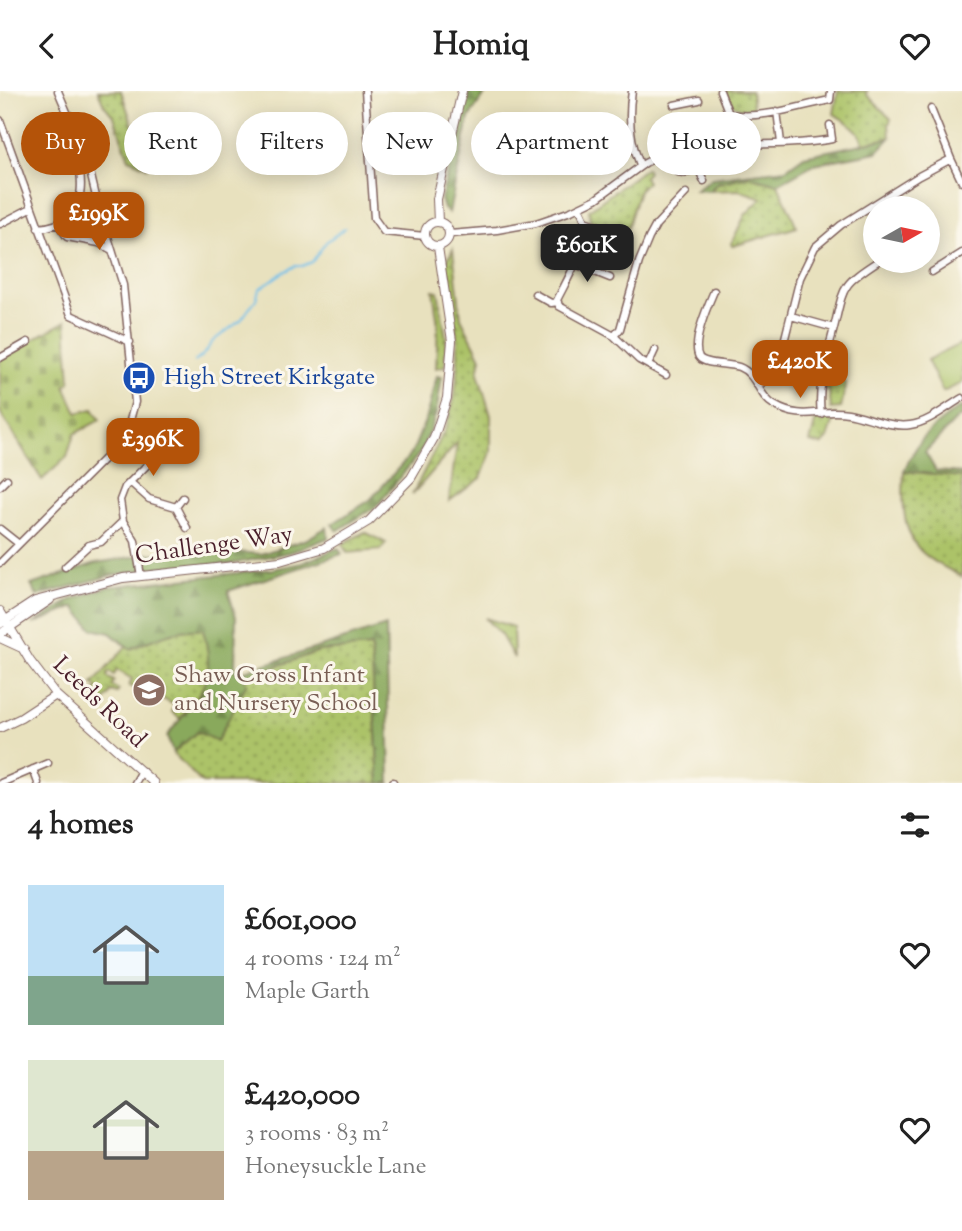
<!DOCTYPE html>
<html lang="en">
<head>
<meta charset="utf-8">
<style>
	body { margin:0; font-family:"Sorts Mill Goudy",serif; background:#f2f2f2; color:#222; height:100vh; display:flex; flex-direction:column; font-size:26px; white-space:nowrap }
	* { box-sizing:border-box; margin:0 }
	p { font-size:23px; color:#767676 }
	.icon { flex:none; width:38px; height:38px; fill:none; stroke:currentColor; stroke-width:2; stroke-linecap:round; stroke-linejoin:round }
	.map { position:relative; height:692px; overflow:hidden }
	.panel { display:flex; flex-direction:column; background:#fff; flex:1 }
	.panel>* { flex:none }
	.top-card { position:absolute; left:21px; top:21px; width:920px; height:63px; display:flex; gap:14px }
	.needle { width:46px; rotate:81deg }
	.controls { position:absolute; left:863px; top:105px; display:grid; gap:14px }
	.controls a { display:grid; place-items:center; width:77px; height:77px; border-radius:50%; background:#fff; box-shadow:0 4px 18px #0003; font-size:35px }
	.price { position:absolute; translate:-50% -60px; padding:0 16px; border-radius:14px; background:#b45309; color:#fff; font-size:23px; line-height:46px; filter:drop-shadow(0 2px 4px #0008) }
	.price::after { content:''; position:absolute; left:50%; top:42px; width:21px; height:16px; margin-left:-10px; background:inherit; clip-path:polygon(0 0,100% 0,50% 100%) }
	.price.selected { background:#222; color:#fff }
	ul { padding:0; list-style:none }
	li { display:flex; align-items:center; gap:21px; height:175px; padding:0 28px }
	li span { display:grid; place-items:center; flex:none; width:196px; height:140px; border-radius:0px; color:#555 }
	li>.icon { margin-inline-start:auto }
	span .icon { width:84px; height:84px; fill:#fffc; stroke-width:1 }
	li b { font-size:30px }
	h2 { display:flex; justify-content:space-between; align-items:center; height:84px; padding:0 28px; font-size:30px }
	.chip { padding:0 24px; border-radius:32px; background:#fff; box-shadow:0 4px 18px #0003; font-size:24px; line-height:63px }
	.chip.selected { background:#b45309; color:#fff }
	header { display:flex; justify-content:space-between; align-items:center; height:91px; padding:0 28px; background:#fff; font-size:32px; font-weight:700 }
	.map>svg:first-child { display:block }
	.grass { fill:url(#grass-dots); stroke:#7b714a; stroke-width:2 }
	.forest { fill:url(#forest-firs); stroke:#6a6444; stroke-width:2 }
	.cemetery { fill:url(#cemetery-stones); stroke:#7b714a; stroke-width:2 }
	.pitch { fill:#acc368; stroke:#7b714a; stroke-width:2 }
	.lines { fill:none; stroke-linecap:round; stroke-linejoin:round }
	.stream { stroke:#6fbfea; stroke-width:2 }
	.minor-casing { stroke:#81635e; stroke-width:9 }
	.major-casing { stroke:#81635e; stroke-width:10 }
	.minor { stroke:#fff; stroke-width:6 }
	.major { stroke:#fff; stroke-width:8 }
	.labels { text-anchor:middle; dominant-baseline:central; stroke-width:6; stroke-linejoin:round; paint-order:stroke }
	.transit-label { font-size:24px; fill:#164399; stroke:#fbf7ec; text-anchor:start }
	.street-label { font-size:24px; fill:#4a1f2b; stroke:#fbf7ec }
	.education-label { font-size:24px; fill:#785e54; stroke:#fbf7ec; text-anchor:start }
</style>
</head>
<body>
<header><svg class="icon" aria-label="back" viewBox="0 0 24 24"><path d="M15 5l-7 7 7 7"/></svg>Homiq<svg class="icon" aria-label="heart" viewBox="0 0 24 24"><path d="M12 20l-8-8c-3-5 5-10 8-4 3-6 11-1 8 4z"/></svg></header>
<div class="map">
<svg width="962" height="692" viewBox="0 0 962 692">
	<defs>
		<pattern id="grass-dots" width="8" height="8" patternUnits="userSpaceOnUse" patternTransform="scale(1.75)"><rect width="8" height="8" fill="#acc368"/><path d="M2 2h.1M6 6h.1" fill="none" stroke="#8e9e56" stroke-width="1.8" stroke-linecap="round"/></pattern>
		<pattern id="forest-firs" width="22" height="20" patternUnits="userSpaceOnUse" patternTransform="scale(1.75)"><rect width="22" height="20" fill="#89a95c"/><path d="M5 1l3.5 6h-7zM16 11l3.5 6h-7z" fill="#72894c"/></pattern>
		<pattern id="cemetery-stones" width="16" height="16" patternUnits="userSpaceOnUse" patternTransform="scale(1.75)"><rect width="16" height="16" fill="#acc368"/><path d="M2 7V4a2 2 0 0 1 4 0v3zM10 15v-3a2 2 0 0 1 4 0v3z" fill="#8e9e56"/></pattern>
	</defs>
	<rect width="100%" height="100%" fill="#fbf7ec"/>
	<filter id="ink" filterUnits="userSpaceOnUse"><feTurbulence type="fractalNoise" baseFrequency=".0143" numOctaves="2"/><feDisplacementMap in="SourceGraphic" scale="14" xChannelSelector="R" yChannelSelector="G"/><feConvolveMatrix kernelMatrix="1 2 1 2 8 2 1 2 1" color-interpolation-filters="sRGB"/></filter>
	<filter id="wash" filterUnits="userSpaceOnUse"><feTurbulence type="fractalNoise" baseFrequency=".00686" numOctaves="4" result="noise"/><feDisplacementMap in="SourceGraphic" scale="28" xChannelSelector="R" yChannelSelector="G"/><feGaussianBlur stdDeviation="1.57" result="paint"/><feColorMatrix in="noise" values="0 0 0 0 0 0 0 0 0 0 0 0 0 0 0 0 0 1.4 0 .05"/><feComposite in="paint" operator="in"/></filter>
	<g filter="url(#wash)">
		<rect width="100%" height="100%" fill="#e8e1be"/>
		<path class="grass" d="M 98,0 L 121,0 L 147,76 L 129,68 L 114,26 L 104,14 Z
			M 725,0 L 751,0 L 753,18 C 739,20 730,15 725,0 Z
			M 838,0 L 867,0 L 866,3 L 891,28 L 889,33 L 890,47 L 863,52 C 861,38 845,30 834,23 Z
			M 646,77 L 648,81 L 644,86 L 647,91 L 639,99 L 626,141 L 590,131 L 589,119 Z
			M 748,85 L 778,93 L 797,136 L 733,155 L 731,153 L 745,124 L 762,107 L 739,99 L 710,100 L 717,92 Z
			M 453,158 L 461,227 L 481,267 L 478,282 L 491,325 L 491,361 L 481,387 L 449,410 L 457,352 L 412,404 L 445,339 L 454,309 L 458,281 L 458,251 L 446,171 Z
			M 433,199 L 438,200 L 446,246 L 445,275 L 436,277 L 438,234 Z
			M 825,287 L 846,292 L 841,317 L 831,318 L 829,299 L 823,299 Z
			M 836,323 L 828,347 L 822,354 L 810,351 L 816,328 Z
			M 904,380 L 962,386 L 962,486 C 951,479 938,474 928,466 C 901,447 902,409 904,380 Z
			M 365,441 L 386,452 L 381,459 L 347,462 L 342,453 Z
			M 485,527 L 513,536 L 514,567 L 501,544 Z
			M 187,538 L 203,539 C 217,584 206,594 180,628 L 172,621 L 175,614 L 147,600 L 129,595 L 132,588 L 117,579 L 114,584 L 109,581 L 107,586 L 114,590 L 112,595 L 119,599 L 117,602 L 112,600 L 104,611 L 94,601 L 98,597 L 93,593 L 126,555 L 130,558 L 163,544 Z
			M 371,556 L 379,692 L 202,692 L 173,662 L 197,640 L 217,650 L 243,587 L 319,560 Z"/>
		<path class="forest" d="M 469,0 L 487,0 L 469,27 L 449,122 L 444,118 L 441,108 Z
			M 890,47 L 877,61 L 814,73 L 778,93 L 748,85 L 717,92 L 710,100 L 695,99 L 712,87 L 786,78 L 804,65 Z
			M 437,285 L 442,286 L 436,323 L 422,359 L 377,415 L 337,440 L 332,433 L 370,409 L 412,362 L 425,330 Z
			M 962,315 L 962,327 L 959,326 L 925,361 L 936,380 L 962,382 L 962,386 L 904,380 C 920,345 930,337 962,315 Z
			M 327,436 L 328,447 L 291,461 L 231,473 L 165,476 L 112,484 L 37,505 L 31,494 L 96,472 L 150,463 L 224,460 L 261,463 L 307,448 Z
			M 338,457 L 342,463 L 228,500 L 236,526 L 235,580 L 238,582 L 386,535 L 390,692 L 379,692 L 371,556 L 319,560 L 243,587 L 247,592 L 217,650 L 197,641 L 173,662 L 167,645 C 197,606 219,592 203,539 C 176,537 154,548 130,558 L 110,542 L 92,538 L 75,516 L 33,533 L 71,509 L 107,496 L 274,478 L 302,472 Z"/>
		<path class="cemetery" d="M 66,230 L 70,291 L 65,295 L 77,322 L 93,318 L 100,329 L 74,343 L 67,366 L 42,389 L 0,321 L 0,267 Z"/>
		<path class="pitch" d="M 962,252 L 962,292 L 943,301 L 927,269 Z"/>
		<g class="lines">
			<path class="stream" d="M 284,181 L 295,175 L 302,175 L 312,171 L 326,151 L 345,137
				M 194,271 L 202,265 L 213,250 L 241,229 L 256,208 L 259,198 L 282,182"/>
		</g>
	</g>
	<g filter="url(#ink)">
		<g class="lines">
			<defs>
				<path id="minor" d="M 365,0 L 374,127 L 384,141 L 425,145
					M 632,0 C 628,25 629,47 639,71
					M 720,0 L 729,23
					M 674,14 L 699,9
					M 931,18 L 951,68
					M 777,20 L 781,52
					M 729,23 C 761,29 799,15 830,9 L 831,0
					M 0,29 L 71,224 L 130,251
					M 721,46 L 728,56 C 762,51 798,55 832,48 L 830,34
					M 686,50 L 698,77
					M 671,70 L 678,81 L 684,82 L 698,77 L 704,90
					M 579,116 C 581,121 585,126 585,132 C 588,154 567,189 557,209 L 559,215 L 614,245 L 639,269 L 666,284
					M 585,130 L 621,143
					M 0,133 L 31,117
					M 58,133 L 67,146 L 99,152 L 112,159
					M 38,137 C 103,132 78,66 66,25
					M 450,143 L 497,139 L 536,132 L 571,120 L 596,108 L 645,72 L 722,32 L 729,23
					M 575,173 L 610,187
					M 932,181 L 962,162
					M 714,200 C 708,214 691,252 699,266 C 704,274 728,272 739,276 C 757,283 758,305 774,314 C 803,331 820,317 848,322 C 867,325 890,337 910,334 C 928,332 947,316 962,307
					M 535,203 L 551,212 L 558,211
					M 791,225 L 834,237 C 844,195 841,194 878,170
					M 614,245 L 620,238 L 639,171 L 649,147 L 656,134 L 686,102
					M 0,267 L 28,251
					M 648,274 L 655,259
					M 759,294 L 772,286 L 777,279 L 800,187 L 815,156 L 841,134 L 919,85 L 951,68 L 962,91
					M 821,323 C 817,294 827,265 834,237
					M 130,391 L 149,408 L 176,416 L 187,437
					M 0,395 L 7,388
					M 176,416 L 183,407
					M 0,438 L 19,453
					M 0,472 L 117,355 L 126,344 L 135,311 L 123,194 L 98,114 L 87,68 L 58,0
					M 65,476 L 89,454 L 101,451 L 123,430
					M 141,485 L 135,450 L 123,430 L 120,409 L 125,396 L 157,364
					M 33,678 L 38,692
					M 393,691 L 393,692
					M 1,692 L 48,672
					M 135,692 L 142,680"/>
				<path id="major" d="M425 143a12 12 0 1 1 24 0a12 12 0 1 1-24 0Z
					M 438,131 L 437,108 L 462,0
					M 0,520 L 30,570 L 56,604 L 154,692
					M 0,533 L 35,510 L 123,487 L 280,470 L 324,457 L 369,430 L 411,387 L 434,347 L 447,307 L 452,250 L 438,156
					M 0,543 L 50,509
					M 0,547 L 24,558
					M 0,637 L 21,627 L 56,604"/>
			</defs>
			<use href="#minor" class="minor-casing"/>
			<use href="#major" class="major-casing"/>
			<use href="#minor" class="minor"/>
			<use href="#major" class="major"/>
		</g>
	</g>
	<defs>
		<symbol id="bus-disc" viewBox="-11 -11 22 22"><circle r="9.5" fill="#1a4fb4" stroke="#fbf7ec"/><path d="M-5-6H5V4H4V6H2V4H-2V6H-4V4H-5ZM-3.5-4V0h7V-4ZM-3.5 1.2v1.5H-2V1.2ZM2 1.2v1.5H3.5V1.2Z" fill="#fff"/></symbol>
		<symbol id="school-disc" viewBox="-11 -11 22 22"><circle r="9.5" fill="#8d6e63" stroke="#fbf7ec"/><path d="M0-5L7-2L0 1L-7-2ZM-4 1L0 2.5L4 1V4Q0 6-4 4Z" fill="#fff"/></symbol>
	</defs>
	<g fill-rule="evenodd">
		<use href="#bus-disc" x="120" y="268" width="38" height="38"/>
		<use href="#school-disc" x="130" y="580" width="38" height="38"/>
	</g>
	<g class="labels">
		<g class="transit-label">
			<text x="164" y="287">High Street Kirkgate</text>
		</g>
		<g class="street-label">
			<text transform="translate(214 455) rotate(-8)">Challenge Way</text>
			<text transform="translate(99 612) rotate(44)">Leeds Road</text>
		</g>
		<g class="education-label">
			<text x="174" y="585">Shaw Cross Infant<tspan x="174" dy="28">and Nursery School</tspan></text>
		</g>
	</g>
</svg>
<div class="controls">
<a><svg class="needle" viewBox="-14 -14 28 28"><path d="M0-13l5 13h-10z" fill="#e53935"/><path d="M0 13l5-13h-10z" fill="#767676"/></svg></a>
</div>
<b class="price" style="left:99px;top:161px">£199K</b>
<b class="price selected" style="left:587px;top:193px">£601K</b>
<b class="price" style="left:800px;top:309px">£420K</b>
<b class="price" style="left:153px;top:387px">£396K</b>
<div class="top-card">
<a class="chip selected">Buy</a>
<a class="chip">Rent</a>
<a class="chip">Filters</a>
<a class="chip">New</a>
<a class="chip">Apartment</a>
<a class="chip">House</a>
</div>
</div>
<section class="panel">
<h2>4 homes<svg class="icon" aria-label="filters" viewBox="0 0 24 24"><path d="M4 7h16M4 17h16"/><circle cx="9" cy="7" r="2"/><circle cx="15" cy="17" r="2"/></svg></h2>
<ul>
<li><span style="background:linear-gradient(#bfe0f5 65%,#7fa58c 0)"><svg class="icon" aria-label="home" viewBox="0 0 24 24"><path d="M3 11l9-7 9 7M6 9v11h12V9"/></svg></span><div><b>£601,000</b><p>4 rooms · 124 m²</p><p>Maple Garth</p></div><svg class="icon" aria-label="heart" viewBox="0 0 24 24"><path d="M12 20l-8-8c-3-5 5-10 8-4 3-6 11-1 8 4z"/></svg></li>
<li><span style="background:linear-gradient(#dfe7d0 65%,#b9a48a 0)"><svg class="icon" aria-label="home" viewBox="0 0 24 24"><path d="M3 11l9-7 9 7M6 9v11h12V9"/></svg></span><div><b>£420,000</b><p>3 rooms · 83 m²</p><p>Honeysuckle Lane</p></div><svg class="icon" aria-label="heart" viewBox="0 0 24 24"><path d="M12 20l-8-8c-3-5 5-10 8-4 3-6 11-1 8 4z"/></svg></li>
</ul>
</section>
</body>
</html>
